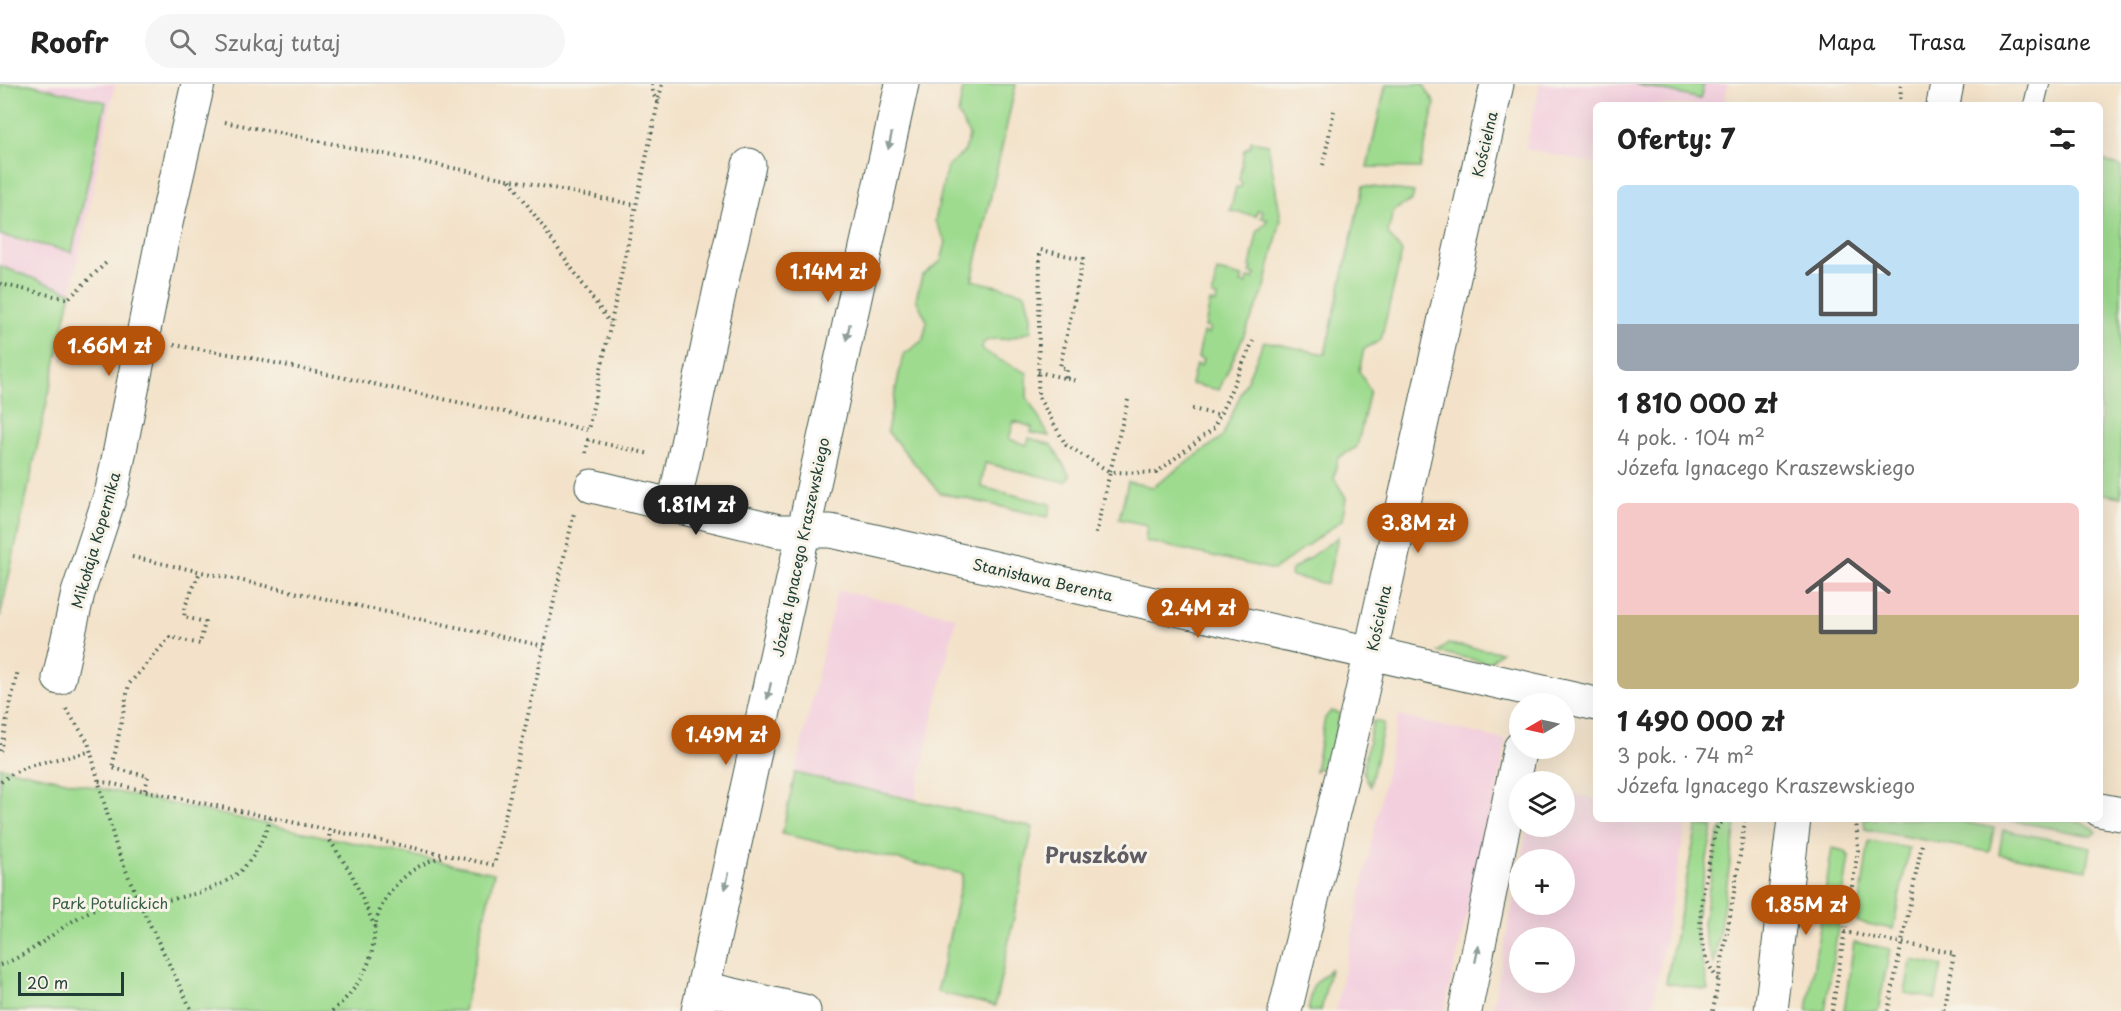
<!DOCTYPE html>
<html lang="pl">
<head>
<meta charset="utf-8">
<style>
	body { margin:0; font-family:"Playpen Sans",sans-serif; background:#f6f6f6; color:#222; height:100vh; display:flex; flex-direction:column; font-size:22px; white-space:nowrap }
	* { box-sizing:border-box; margin:0 }
	p { font-size:20px; color:#767676 }
	.icon { flex:none; width:33px; height:33px; fill:none; stroke:currentColor; stroke-width:2; stroke-linecap:round; stroke-linejoin:round }
	.map { position:relative; flex:1; overflow:hidden }
	.sheet { position:absolute; left:1593px; top:18px; width:510px; height:720px; display:flex; flex-direction:column; background:#fff; border-radius:9px; box-shadow:0 6px 24px #0002 }
	.sheet>* { flex:none }
	.needle { width:39px; rotate:261deg }
	.tools { position:absolute; left:1509px; top:609px; display:grid; gap:12px }
	.tools a { display:grid; place-items:center; width:66px; height:66px; border-radius:50%; background:#fff; box-shadow:0 6px 24px #0002; font-size:30px }
	.scale { position:absolute; left:18px; bottom:15px; width:106px; box-sizing:border-box; padding-left:6px; border:3px solid #1f3d34; border-top:0; font-size:16px; line-height:21px; white-space:nowrap; color:#1f3d34; -webkit-text-stroke:4px #f7f3e8; paint-order:stroke }
	.price { position:absolute; translate:-50% -51px; padding:0 14px; border-radius:21px; background:#b45309; color:#fff; font-size:20px; line-height:39px; filter:drop-shadow(0 2px 3px #0008) }
	.price::after { content:''; position:absolute; left:50%; top:36px; width:18px; height:14px; margin-left:-9px; background:inherit; clip-path:polygon(0 0,100% 0,50% 100%) }
	.price.selected { background:#222; color:#fff }
	ul { padding:0; list-style:none }
	li { display:grid; align-content:center; gap:12px; height:318px; padding:0 24px }
	li span { display:grid; place-items:center; height:186px; border-radius:9px; color:#555 }
	li>.icon { margin-inline-start:auto }
	span .icon { width:108px; height:108px; fill:#fffc; stroke-width:1 }
	li b { font-size:26px }
	h2 { display:flex; justify-content:space-between; align-items:center; height:72px; padding:0 24px; font-size:26px }
	header { display:flex; align-items:center; gap:36px; box-sizing:border-box; height:84px; padding:0 30px; background:#fff; border-bottom:2px solid #e0e0e0 }
	header strong { font-size:28px }
	nav { display:flex; gap:33px; margin-inline-start:auto; font-size:21px }
	.search { width:420px; height:54px; background:#f6f6f6; display:flex; align-items:center; gap:15px; box-sizing:border-box; padding:0 21px; border-radius:33px; color:#767676; font-size:22px }
	.map>svg:first-child { display:block }
	.built { fill:#f3cfde; fill-rule:evenodd }
	.green { fill:#9edb8f; stroke:#5e8c62; stroke-width:1.5 }
	.lines { fill:none; stroke-linecap:round; stroke-linejoin:round }
	.service-casing { stroke:#3f564a; stroke-width:22 }
	.minor-casing { stroke:#3f564a; stroke-width:35 }
	.tertiary-casing { stroke:#3f564a; stroke-width:35 }
	.path { stroke:#3f564a; stroke-width:4; stroke-dasharray:1.5 4.5; stroke-linecap:butt }
	.service { stroke:#fff; stroke-width:20 }
	.minor { stroke:#fff; stroke-width:33 }
	.tertiary { stroke:#fff; stroke-width:33 }
	.oneway { fill:#8f9e9a }
	.labels { text-anchor:middle; dominant-baseline:central; stroke-width:6; stroke-linejoin:round; paint-order:stroke }
	.street-label { font-size:15px; fill:#1f3d34; stroke:#f7f3e8 }
	.park-label { font-size:15px; fill:#385d46; stroke:#f7f3e8 }
	.district-label { font-size:21px; font-weight:bold; fill:#605d66; stroke:#f7f3e8 }
</style>
</head>
<body>
<header>
<strong>Roofr</strong>
<div class="search"><svg class="icon" aria-label="search" viewBox="0 0 24 24"><circle cx="10" cy="10" r="6"/><path d="M15 15l6 6"/></svg>Szukaj tutaj</div>
<nav><a>Mapa</a><a>Trasa</a><a>Zapisane</a></nav>
</header>
<div class="map">
<svg width="2121" height="927" viewBox="0 0 2121 927">
	<rect width="100%" height="100%" fill="#f7f3e8"/>
	<filter id="ink" filterUnits="userSpaceOnUse"><feTurbulence type="fractalNoise" baseFrequency=".0167" numOctaves="2"/><feDisplacementMap in="SourceGraphic" scale="12" xChannelSelector="R" yChannelSelector="G"/><feConvolveMatrix kernelMatrix="1 2 1 2 8 2 1 2 1" color-interpolation-filters="sRGB"/></filter>
	<filter id="wash" filterUnits="userSpaceOnUse"><feTurbulence type="fractalNoise" baseFrequency=".008" numOctaves="4" result="noise"/><feDisplacementMap in="SourceGraphic" scale="24" xChannelSelector="R" yChannelSelector="G"/><feGaussianBlur stdDeviation="1.35" result="paint"/><feColorMatrix in="noise" values="0 0 0 0 0 0 0 0 0 0 0 0 0 0 0 0 0 1.4 0 .05"/><feComposite in="paint" operator="in"/></filter>
	<g filter="url(#wash)">
		<rect width="100%" height="100%" fill="#f3e2c9"/>
		<path class="built" d="M 0,0 L 115,0 L 71,208 L 0,182 Z
			M 1540,0 L 1728,0 L 1723,21 L 1596,21 L 1596,80 L 1525,65 Z
			M 837,506 L 956,533 L 915,715 L 795,689 Z
			M 1398,632 L 1506,656 L 1499,697 L 1444,927 L 1336,927 Z
			M 1565,709 L 1596,715 L 1596,735 L 1687,735 L 1653,920 L 1686,927 L 1492,927 L 1519,788 L 1520,820 L 1564,820 L 1564,776 L 1522,775 L 1528,743 L 1564,742 ZM 1520,854 L 1564,854 L 1564,898 L 1520,898 Z"/>
		<path class="green" d="M 0,0 L 29,0 L 106,18 L 72,168 L 0,151 Z
			M 970,0 L 1016,0 L 972,196 L 1025,209 L 1031,232 L 1031,247 C 1023,250 1014,254 1006,255 C 997,256 991,253 983,259 L 982,264 C 986,271 1017,284 1027,289 L 1027,313 L 1049,352 L 1031,349 L 1032,343 L 1014,337 L 1009,355 L 1027,361 L 1029,354 L 1052,361 L 1070,392 L 1065,398 L 985,379 L 981,403 L 1051,420 L 1048,433 L 940,409 L 887,347 L 903,271 L 923,256 L 927,237 L 916,215 L 922,192 L 941,177 L 946,158 L 935,137 L 947,83 L 965,67 L 969,51 L 958,30 L 963,5 Z
			M 1386,0 L 1423,0 L 1435,19 L 1420,84 L 1367,83 Z
			M 1635,0 L 1704,0 L 1700,15 Z
			M 1251,57 L 1268,60 L 1281,135 L 1264,207 L 1219,306 L 1191,300 L 1196,280 L 1201,282 L 1203,275 L 1198,274 L 1203,248 L 1208,250 L 1210,244 L 1205,243 L 1210,218 L 1216,219 L 1217,213 L 1212,212 L 1217,187 L 1243,193 L 1241,199 L 1247,200 L 1248,194 L 1253,195 L 1255,190 L 1250,189 L 1252,184 L 1250,183 L 1258,145 L 1261,146 L 1262,141 L 1265,141 L 1267,135 L 1261,134 L 1263,127 L 1258,126 L 1256,132 L 1230,127 L 1236,103 L 1241,103 L 1242,98 L 1239,97 L 1244,66 L 1246,67 L 1247,63 L 1250,64 Z
			M 2100,75 L 2121,83 L 2121,413 L 2100,409 Z
			M 1363,102 L 1414,108 L 1412,116 L 1393,127 L 1388,150 L 1402,168 L 1381,256 L 1364,265 L 1359,287 L 1370,306 L 1357,363 L 1338,374 L 1334,394 L 1346,414 L 1342,436 L 1274,486 L 1145,457 L 1147,441 L 1119,435 L 1128,398 L 1153,403 L 1222,353 L 1264,257 L 1325,270 Z
			M 0,182 L 71,208 L 0,533 Z
			M 1338,453 L 1327,500 L 1291,492 L 1292,486 Z
			M 1448,560 L 1501,568 L 1489,579 L 1438,568 Z
			M 1331,627 L 1340,629 L 1329,678 L 1315,687 L 1325,634 Z
			M 1373,637 L 1384,639 L 1370,702 L 1363,687 Z
			M 0,683 L 494,789 L 464,927 L 0,927 Z
			M 795,689 L 1033,743 L 995,922 L 937,908 L 963,790 L 782,750 Z
			M 1732,735 L 1737,735 L 1714,881 L 1704,851 L 1703,839 L 1718,752 L 1721,745 Z
			M 1864,735 L 1947,735 L 1994,744 L 1989,768 L 1865,745 Z
			M 2003,735 C 2027,735 2081,729 2097,748 L 2092,752 Z
			M 1697,741 L 1713,743 L 1696,834 L 1696,851 L 1708,906 L 1666,899 Z
			M 2003,746 L 2091,763 L 2087,786 L 1999,770 Z
			M 1869,757 L 1909,764 L 1893,845 L 1857,838 Z
			M 1832,764 L 1845,767 L 1849,773 L 1825,927 L 1807,927 Z
			M 1854,858 L 1890,865 L 1878,927 L 1844,927 Z
			M 1911,876 L 1942,882 L 1935,915 L 1905,909 Z
			M 1330,885 L 1321,927 L 1308,927 L 1313,902 Z"/>
	</g>
	<g filter="url(#ink)">
		<g class="lines">
			<defs>
				<path id="service" d="M 2034,21 L 2039,0"/>
				<path id="minor" d="M 592,402 L 779,447 L 831,447 L 853,452 L 1596,620
					M 674,421 L 720,205 L 749,81
					M 59,594 L 78,509 L 112,406 L 161,161 L 198,0
					M 703,904 L 804,927
					M 698,927 L 902,0
					M 1285,927 L 1359,621 L 1497,0
					M 1465,927 L 1520,664"/>
				<path id="tertiary" d="M 1943,21 L 1947,0
					M 2100,726 L 2121,730
					M 1771,927 L 1794,735"/>
			</defs>
			<use href="#service" class="service-casing"/>
			<use href="#minor" class="minor-casing"/>
			<use href="#tertiary" class="tertiary-casing"/>
			<path class="path" d="M 652,0 L 653,10 L 658,18
				M 1900,21 L 1901,0
				M 225,38 L 636,121
				M 1323,81 L 1334,27
				M 510,96 L 610,239
				M 1041,166 L 1083,175 L 1060,283 L 1067,285 L 1066,294
				M 1040,170 L 1038,312 L 1066,361 L 1110,388 L 1095,453
				M 0,200 L 68,215 L 107,178
				M 174,261 L 247,273 L 588,346 L 662,0
				M 1038,288 L 1077,297
				M 1128,316 L 1110,388 L 1156,389 L 1214,344 L 1253,257
				M 1192,325 L 1219,331
				M 586,369 L 588,356 L 650,370
				M 132,473 L 544,562
				M 66,625 L 88,658 L 116,762 L 139,818 L 192,927
				M 0,667 L 18,586
				M 99,697 L 494,781 L 574,429
				M 1,698 C 26,676 60,677 91,667
				M 145,706 L 148,692 L 112,684 L 129,600 L 170,553 L 200,560 L 205,538 L 184,533 L 186,520 L 200,488
				M 330,745 L 329,755 L 351,789 L 375,843
				M 1844,848 L 1954,869 L 1943,927
				M 0,881 C 37,869 62,838 99,823 C 117,816 134,818 153,818 C 167,817 181,813 194,810 C 240,797 256,777 271,733
				M 1718,895 C 1685,853 1707,796 1715,748 L 1718,742 L 1725,735
				M 332,927 C 349,913 362,897 370,875 C 375,860 373,841 380,826 C 391,799 418,778 445,772
				M 1713,927 C 1724,863 1737,799 1745,735
				M 1832,927 L 1858,766 L 1856,735
				M 1888,927 L 1922,760"/>
			<use href="#service" class="service"/>
			<use href="#minor" class="minor"/>
			<use href="#tertiary" class="tertiary"/>
		</g>
		<defs><path id="oneway-solid" d="M-6-.8H1V-3.2L6.5 0L1 3.2V.8H-6Z" transform="scale(1.5)"/></defs>
		<g class="oneway">
			<use href="#oneway-solid" transform="translate(890 57) rotate(102)"/>
			<use href="#oneway-solid" transform="translate(848 248) rotate(102)"/>
			<use href="#oneway-solid" transform="translate(769 607) rotate(103)"/>
			<use href="#oneway-solid" transform="translate(727 797) rotate(102)"/>
			<use href="#oneway-solid" transform="translate(1477 870) rotate(-78)"/>
		</g>
	</g>
	<g class="labels">
		<g class="street-label">
			<text transform="translate(1484 60) rotate(-77)">Kościelna</text>
			<text transform="translate(95 456) rotate(-74)">Mikołaja Kopernika</text>
			<text transform="translate(800 463) rotate(-78)">Józefa Ignacego Kraszewskiego</text>
			<text transform="translate(1043 495) rotate(13)">Stanisława Berenta</text>
			<text transform="translate(1378 534) rotate(-78)">Kościelna</text>
		</g>
		<g class="park-label">
			<text x="110" y="818">Park Potulickich</text>
		</g>
		<g class="district-label">
			<text x="1096" y="770">Pruszków</text>
		</g>
	</g>
</svg>
<div class="tools">
<a><svg class="needle" viewBox="-14 -14 28 28"><path d="M0-13l5 13h-10z" fill="#e53935"/><path d="M0 13l5-13h-10z" fill="#767676"/></svg></a>
<a><svg class="icon" aria-label="layers" viewBox="0 0 24 24"><path d="M12 4l9 5-9 5-9-5zM3 14l9 5 9-5"/></svg></a>
<a>+</a>
<a>−</a>
</div>
<div class="scale">20 m</div>
<b class="price" style="left:828px;top:219px">1.14M zł</b>
<b class="price" style="left:109px;top:293px">1.66M zł</b>
<b class="price selected" style="left:696px;top:452px">1.81M zł</b>
<b class="price" style="left:1418px;top:470px">3.8M zł</b>
<b class="price" style="left:1198px;top:555px">2.4M zł</b>
<b class="price" style="left:726px;top:682px">1.49M zł</b>
<b class="price" style="left:1806px;top:852px">1.85M zł</b>
<section class="sheet">
<h2>Oferty: 7<svg class="icon" aria-label="filters" viewBox="0 0 24 24"><path d="M4 7h16M4 17h16"/><circle cx="9" cy="7" r="2"/><circle cx="15" cy="17" r="2"/></svg></h2>
<ul>
<li><span style="background:linear-gradient(#bfe0f5 75%,#9aa5b1 0)"><svg class="icon" aria-label="home" viewBox="0 0 24 24"><path d="M3 11l9-7 9 7M6 9v11h12V9"/></svg></span><div><b>1 810 000 zł</b><p>4 pok. · 104 m²</p><p>Józefa Ignacego Kraszewskiego</p></div></li>
<li><span style="background:linear-gradient(#f6c9c9 60%,#c2b280 0)"><svg class="icon" aria-label="home" viewBox="0 0 24 24"><path d="M3 11l9-7 9 7M6 9v11h12V9"/></svg></span><div><b>1 490 000 zł</b><p>3 pok. · 74 m²</p><p>Józefa Ignacego Kraszewskiego</p></div></li>
</ul>
</section>
</div>
</body>
</html>
